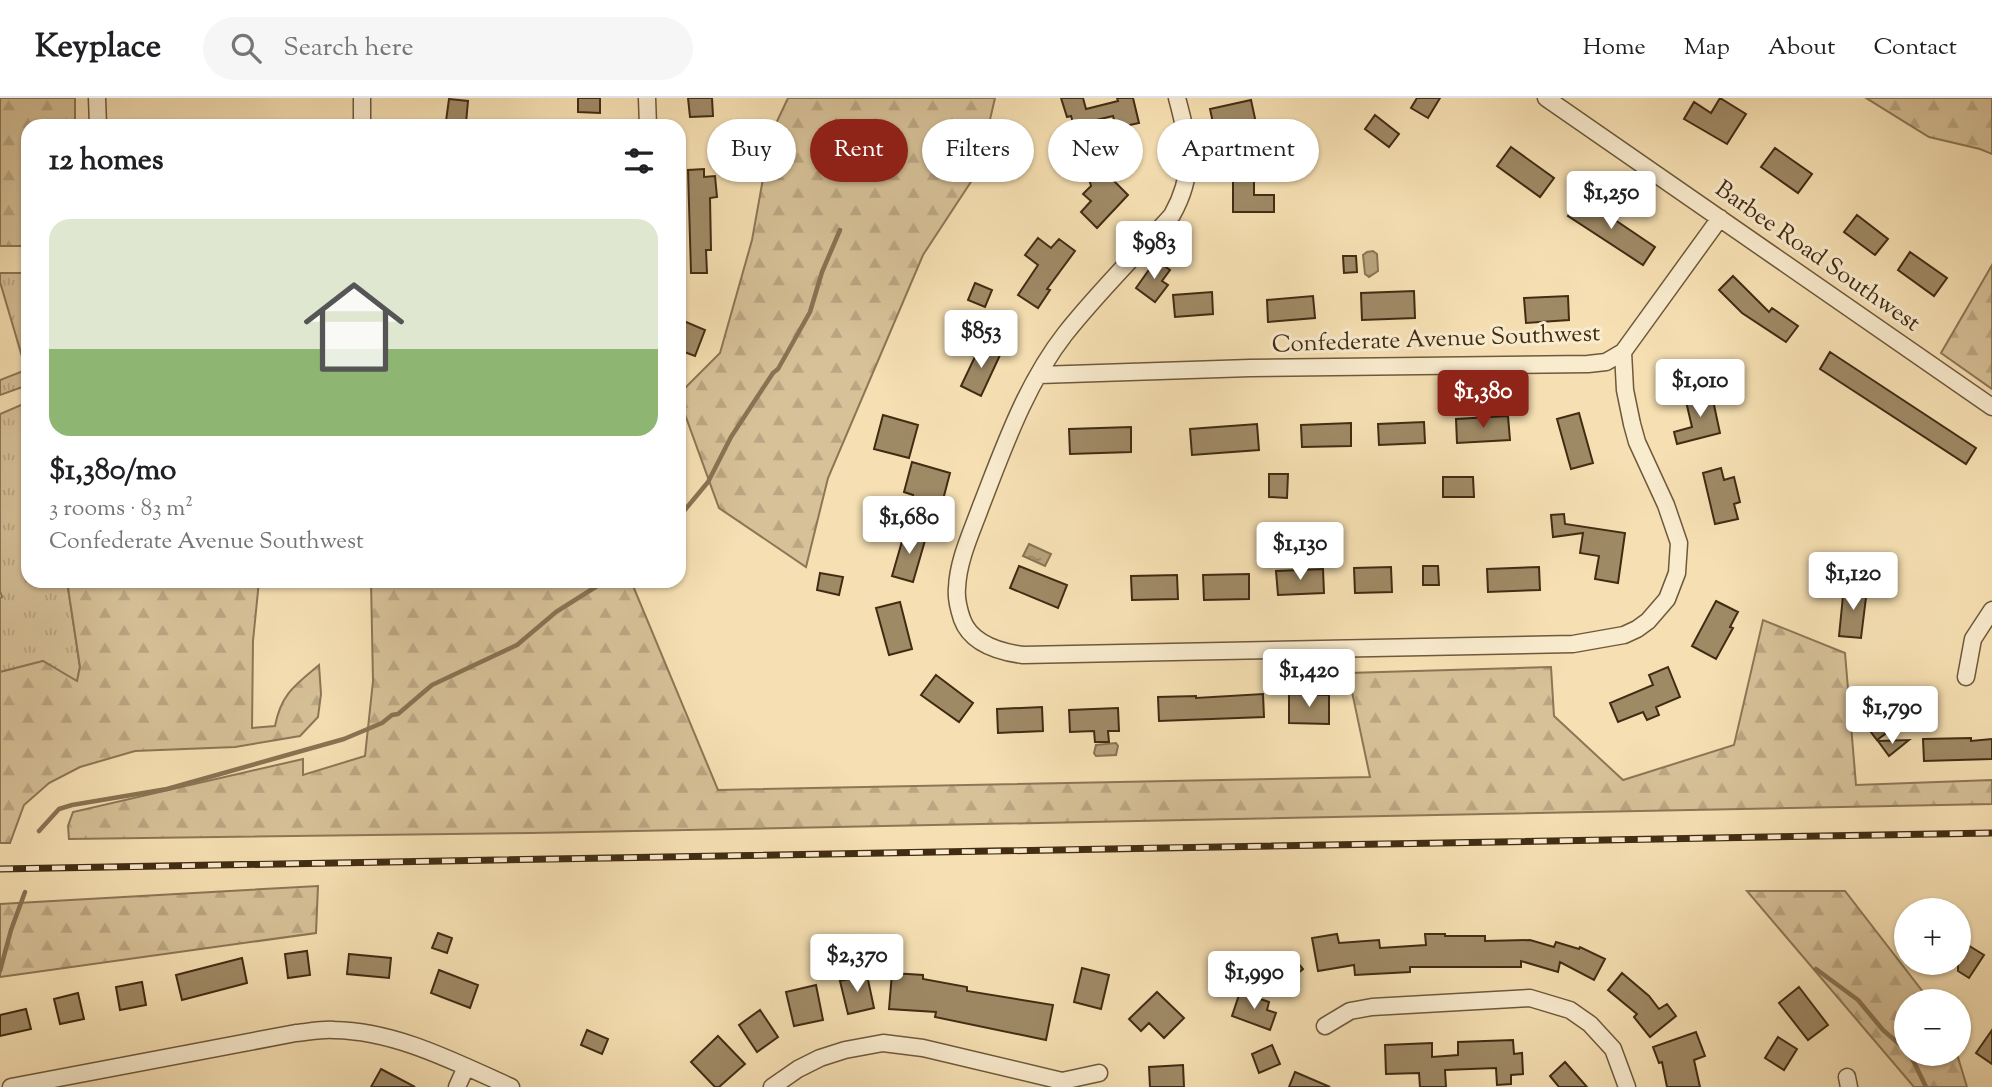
<!DOCTYPE html>
<html lang="en">
<head>
<meta charset="utf-8">
<style>
	body { margin:0; font-family:"Sorts Mill Goudy",serif; background:#f6f6f6; color:#202124; height:100vh; display:flex; flex-direction:column; font-size:26px; white-space:nowrap }
	* { box-sizing:border-box; margin:0 }
	p { font-size:23px; color:#757577 }
	.icon { flex:none; width:38px; height:38px; fill:none; stroke:currentColor; stroke-width:2; stroke-linecap:round; stroke-linejoin:round }
	.map { position:relative; flex:1; overflow:hidden }
	.side { position:absolute; left:21px; top:21px; width:665px; height:469px; display:flex; flex-direction:column; background:#fff; border-radius:21px; box-shadow:0 2px 5px #0004 }
	.side>* { flex:none }
	.top-card { position:absolute; left:707px; top:21px; width:665px; height:63px; display:flex; gap:14px }
	.tools { position:absolute; left:1894px; top:800px; display:grid; gap:14px }
	.tools a { display:grid; place-items:center; width:77px; height:77px; border-radius:50%; background:#fff; box-shadow:0 2px 5px #0004; font-size:35px }
	.price { position:absolute; translate:-50% -60px; padding:0 16px; border-radius:7px; background:#fff; color:#222; font-size:23px; line-height:46px; filter:drop-shadow(0 2px 4px #0008) }
	.price::after { content:''; position:absolute; left:50%; top:42px; width:21px; height:16px; margin-left:-10px; background:inherit; clip-path:polygon(0 0,100% 0,50% 100%) }
	.price.active { background:#8f2418; color:#fff }
	ul { padding:0; list-style:none }
	li { display:grid; align-content:center; gap:14px; height:371px; padding:0 28px }
	li span { display:grid; place-items:center; height:217px; border-radius:21px; color:#555 }
	li>.icon { margin-inline-start:auto }
	span .icon { width:126px; height:126px; fill:#fffc; stroke-width:1 }
	li b { font-size:30px }
	h2 { display:flex; justify-content:space-between; align-items:center; height:84px; padding:0 28px; font-size:30px }
	.chip { padding:0 24px; border-radius:32px; background:#fff; box-shadow:0 2px 5px #0004; font-size:24px; line-height:63px }
	.chip.active { background:#8f2418; color:#fff }
	header { display:flex; align-items:center; gap:42px; box-sizing:border-box; height:98px; padding:0 35px; background:#fff; border-bottom:2px solid #e0e0e0 }
	header strong { font-size:33px }
	nav { display:flex; gap:38px; margin-inline-start:auto; font-size:24px }
	.search { width:490px; height:63px; background:#f6f6f6; display:flex; align-items:center; gap:18px; box-sizing:border-box; padding:0 24px; border-radius:38px; color:#757577; font-size:26px }
	.map>svg:first-child { display:block }
	.grass { fill:url(#grass-tufts); stroke:#8c7656; stroke-width:2 }
	.forest { fill:url(#forest-firs); stroke:#8c7656; stroke-width:2 }
	.water { fill:url(#water-ripples); stroke:#887353; stroke-width:2 }
	.lines { fill:none; stroke-linecap:round; stroke-linejoin:round }
	.stream { stroke:#887353; stroke-width:4.5 }
	.building { fill:#9f8a66; stroke:#412c13; stroke-width:2 }
	.street-casing { stroke:#6e593b; stroke-width:19 }
	.street { stroke:#f9ebce; stroke-width:16 }
	.rail-casing { stroke:#412c13; stroke-width:7 }
	.rail { stroke:#f9ebce; stroke-width:4.5; stroke-dasharray:13; stroke-linecap:butt }
	.labels { text-anchor:middle; dominant-baseline:central; stroke-width:6; stroke-linejoin:round; paint-order:stroke }
	.street-label { font-size:24px; fill:#412c13; stroke:#f9ebce }
</style>
</head>
<body>
<header>
<strong>Keyplace</strong>
<div class="search"><svg class="icon" aria-label="search" viewBox="0 0 24 24"><circle cx="10" cy="10" r="6"/><path d="M15 15l6 6"/></svg>Search here</div>
<nav><a>Home</a><a>Map</a><a>About</a><a>Contact</a></nav>
</header>
<div class="map">
<svg width="1992" height="989" viewBox="0 0 1992 989">
	<defs>
		<pattern id="grass-tufts" width="24" height="20" patternUnits="userSpaceOnUse" patternTransform="scale(1.75)"><rect width="24" height="20" fill="#d7c198"/><path d="M3 7l-1-3M5 7V3M7 7l1-3M15 17l-1-3M17 17v-4M19 17l1-3" fill="none" stroke="#baa682"/></pattern>
		<pattern id="forest-firs" width="22" height="20" patternUnits="userSpaceOnUse" patternTransform="scale(1.75)"><rect width="22" height="20" fill="#d7c198"/><path d="M5 1l3.5 6h-7zM16 11l3.5 6h-7z" fill="#baa682"/></pattern>
		<pattern id="water-ripples" width="26" height="14" patternUnits="userSpaceOnUse" patternTransform="scale(1.75)"><rect width="26" height="14" fill="#b8a37d"/><path d="M2 4q2-2 4 0t4 0M15 11q2-2 4 0t4 0" fill="none" stroke="#978565"/></pattern>
	</defs>
	<rect width="100%" height="100%" fill="#f6e0b3"/>
	<filter id="stains"><feTurbulence type="fractalNoise" baseFrequency=".00286" numOctaves="4"/><feColorMatrix values="0 0 0 0 .2 0 0 0 0 .09 0 0 0 0 .02 0 0 0 .5 -.17"/></filter>
	<radialGradient id="worn" r=".72"><stop offset=".6" stop-color="#630" stop-opacity="0"/><stop offset="1" stop-color="#630" stop-opacity=".3"/></radialGradient>
	<path class="grass" d="M 0,175 L 28,175 L 28,287 L 0,297 L 0,282 L 26,272 L 0,184 Z
		M 28,304 L 28,483 L 67,483 L 80,569 L 77,584 L 43,563 L 0,574 L 0,500 L 2,499 L 0,493 L 0,316 Z"/>
	<path class="forest" d="M 0,0 L 75,0 L 75,28 L 28,28 L 28,148 L 0,148 Z
		M 788,0 L 995,0 L 978,73 L 923,157 L 828,380 L 806,469 L 719,410 L 679,300 L 679,296 L 720,255 L 752,142 L 771,36 Z
		M 1866,0 L 1992,0 L 1992,56 L 1980,51 L 1929,39 Z
		M 1992,167 L 1992,291 L 1941,255 Z
		M 67,483 L 259,483 L 253,543 L 252,630 L 275,628 C 281,596 295,587 319,567 L 321,596 L 318,619 L 300,638 L 235,649 L 135,653 L 80,669 L 49,685 L 24,707 L 10,745 L 0,745 L 0,574 L 43,563 L 77,583 L 80,569 Z
		M 371,483 L 631,483 L 718,692 L 1370,679 L 1348,575 L 1551,569 L 1554,618 L 1623,682 L 1734,647 L 1763,522 L 1845,555 L 1856,687 L 1992,682 L 1992,706 L 532,735 L 69,741 L 68,728 L 73,714 L 303,661 L 303,677 L 365,658 L 373,583 Z
		M 318,788 L 316,835 L 0,879 L 0,806 Z
		M 1747,793 L 1845,793 L 1930,903 L 1906,903 L 1906,956 L 1957,956 L 1967,989 L 1914,989 Z"/>
	<path class="water" d="M 1373,153 L 1377,156 L 1378,173 L 1369,179 L 1365,176 L 1363,157 L 1367,154 Z
		M 1029,446 L 1051,456 L 1045,468 L 1023,458 Z
		M 1116,645 L 1118,648 L 1116,657 L 1096,658 L 1094,655 L 1096,647 Z"/>
	<g class="lines">
		<path class="stream" d="M 679,419 L 708,384 L 731,339 L 773,275 L 778,271 L 810,214 L 822,174 L 840,132
			M 39,733 L 59,711 L 72,707 L 167,691 L 344,641 L 382,625 L 392,617 L 398,616 L 432,587 L 517,547 L 556,514 L 605,483
			M 1816,871 L 1858,902 L 1883,932 L 1906,952
			M 0,873 L 11,832 L 25,794
			M 1910,956 L 1926,989"/>
	</g>
	<path class="building" d="M 578,0 L 600,0 L 600,15 L 578,14 Z
		M 688,0 L 712,0 L 713,18 L 690,19 Z
		M 1061,0 L 1083,0 L 1086,11 L 1118,3 L 1117,0 L 1133,0 L 1139,25 L 1116,30 L 1113,18 L 1088,24 L 1098,64 L 1102,63 L 1107,76 L 1128,97 L 1097,130 L 1081,114 L 1091,103 L 1083,96 L 1091,88 L 1071,18 L 1067,19 Z
		M 1417,0 L 1440,0 L 1428,20 L 1411,10 Z
		M 1720,0 L 1746,16 L 1727,46 L 1684,21 L 1694,4 L 1711,15 Z
		M 449,1 L 468,3 L 466,25 L 446,23 Z
		M 1251,2 L 1256,25 L 1215,34 L 1210,11 Z
		M 1375,17 L 1399,36 L 1389,49 L 1365,31 Z
		M 1284,24 L 1288,39 L 1258,46 L 1255,31 Z
		M 1511,49 L 1554,80 L 1540,99 L 1497,68 Z
		M 1775,50 L 1812,76 L 1798,95 L 1761,69 Z
		M 704,71 L 704,79 L 715,78 L 717,99 L 710,100 L 711,152 L 706,152 L 707,175 L 691,175 L 688,72 Z
		M 1233,78 L 1254,78 L 1254,97 L 1274,97 L 1274,114 L 1233,114 Z
		M 1581,99 L 1655,149 L 1643,167 L 1568,118 Z
		M 1857,117 L 1888,141 L 1875,157 L 1844,134 Z
		M 1038,140 L 1051,150 L 1059,141 L 1075,153 L 1047,191 L 1050,192 L 1038,210 L 1018,197 L 1038,167 L 1025,157 Z
		M 1910,154 L 1947,180 L 1934,198 L 1898,172 Z
		M 1343,158 L 1356,158 L 1357,174 L 1344,175 Z
		M 1156,162 L 1170,172 L 1162,183 L 1168,187 L 1155,204 L 1136,190 Z
		M 1733,178 L 1769,214 L 1772,210 L 1798,228 L 1786,244 L 1742,215 L 1719,192 Z
		M 975,185 L 992,192 L 985,209 L 968,202 Z
		M 1414,193 L 1415,220 L 1362,222 L 1361,195 Z
		M 1212,194 L 1213,216 L 1175,219 L 1173,197 Z
		M 1313,198 L 1315,220 L 1268,224 L 1267,202 Z
		M 1568,198 L 1569,222 L 1526,225 L 1524,200 Z
		M 679,221 L 705,232 L 695,258 L 679,252 Z
		M 981,246 L 1001,255 L 981,298 L 961,288 Z
		M 1830,254 L 1976,350 L 1966,366 L 1820,271 Z
		M 1711,293 L 1720,335 L 1677,346 L 1674,334 L 1692,329 L 1685,299 Z
		M 1579,315 L 1593,365 L 1571,371 L 1557,321 Z
		M 883,317 L 918,327 L 909,360 L 874,351 Z
		M 1508,318 L 1510,342 L 1457,345 L 1456,321 Z
		M 1424,324 L 1425,345 L 1379,347 L 1378,326 Z
		M 1351,325 L 1351,348 L 1302,349 L 1301,327 Z
		M 1257,326 L 1259,352 L 1192,357 L 1190,331 Z
		M 1131,329 L 1131,354 L 1070,356 L 1069,331 Z
		M 912,364 L 950,375 L 939,417 L 910,409 L 913,397 L 904,394 Z
		M 1721,370 L 1724,382 L 1734,379 L 1740,404 L 1734,406 L 1738,421 L 1715,426 L 1703,375 Z
		M 1269,376 L 1288,376 L 1287,400 L 1269,399 Z
		M 1443,379 L 1473,379 L 1474,399 L 1443,399 Z
		M 1564,416 L 1565,426 L 1625,435 L 1618,485 L 1595,481 L 1599,458 L 1580,455 L 1583,435 L 1553,439 L 1551,417 Z
		M 905,433 L 926,439 L 913,484 L 892,478 Z
		M 1019,468 L 1067,487 L 1058,510 L 1010,490 Z
		M 1423,468 L 1438,468 L 1439,487 L 1423,487 Z
		M 1391,469 L 1392,494 L 1355,495 L 1354,470 Z
		M 1539,469 L 1540,492 L 1488,494 L 1487,471 Z
		M 1323,471 L 1324,495 L 1278,497 L 1276,473 Z
		M 820,475 L 843,479 L 839,497 L 817,492 Z
		M 1249,476 L 1249,501 L 1204,502 L 1203,477 Z
		M 1177,477 L 1178,501 L 1132,502 L 1131,478 Z
		M 1844,488 L 1867,491 L 1861,540 L 1839,538 Z
		M 1716,503 L 1738,514 L 1730,529 L 1733,530 L 1716,561 L 1692,548 Z
		M 900,504 L 912,551 L 889,557 L 876,510 Z
		M 1668,569 L 1680,599 L 1656,609 L 1659,617 L 1647,622 L 1643,614 L 1618,624 L 1610,605 L 1653,587 L 1649,577 Z
		M 936,577 L 973,605 L 959,624 L 921,597 Z
		M 1263,596 L 1264,619 L 1159,623 L 1158,599 L 1196,598 L 1196,600 Z
		M 1289,596 L 1329,597 L 1329,626 L 1289,625 Z
		M 1042,609 L 1043,633 L 998,635 L 997,611 Z
		M 1876,609 L 1893,630 L 1877,642 L 1861,621 Z
		M 1118,610 L 1119,633 L 1108,633 L 1109,644 L 1095,644 L 1094,633 L 1070,634 L 1069,612 Z
		M 1971,640 L 1971,643 L 1992,641 L 1992,661 L 1924,663 L 1923,641 Z
		M 1909,642 L 1889,658 L 1878,643 Z
		M 438,835 L 452,840 L 447,855 L 432,850 Z
		M 1337,836 L 1339,845 L 1379,842 L 1380,850 L 1426,847 L 1425,836 L 1445,836 L 1445,838 L 1485,838 L 1485,843 L 1530,842 L 1554,849 L 1556,844 L 1579,851 L 1580,849 L 1605,861 L 1594,882 L 1560,864 L 1558,874 L 1521,863 L 1521,869 L 1410,869 L 1410,874 L 1355,877 L 1354,867 L 1318,873 L 1312,840 Z
		M 1958,841 L 1984,857 L 1969,880 L 1958,873 Z
		M 307,853 L 310,877 L 288,880 L 285,856 Z
		M 1290,855 L 1303,871 L 1277,892 L 1263,876 Z
		M 349,856 L 391,860 L 389,880 L 347,876 Z
		M 242,860 L 247,885 L 182,902 L 176,877 Z
		M 1082,870 L 1109,877 L 1101,911 L 1074,904 Z
		M 439,872 L 478,887 L 470,910 L 431,895 Z
		M 892,875 L 923,877 L 923,881 L 967,889 L 967,893 L 1053,907 L 1046,942 L 935,919 L 936,914 L 889,911 Z
		M 1622,875 L 1649,898 L 1659,911 L 1667,906 L 1676,918 L 1650,939 L 1634,919 L 1637,916 L 1608,892 Z
		M 867,877 L 874,910 L 848,916 L 840,883 Z
		M 142,884 L 146,907 L 120,912 L 116,889 Z
		M 816,887 L 823,922 L 794,928 L 786,894 Z
		M 1799,889 L 1828,927 L 1808,942 L 1779,905 Z
		M 1157,894 L 1184,920 L 1164,940 L 1149,925 L 1141,933 L 1129,921 Z
		M 1240,894 L 1269,904 L 1267,912 L 1276,915 L 1270,932 L 1232,918 Z
		M 78,895 L 84,921 L 60,926 L 54,901 Z
		M 26,911 L 31,931 L 0,938 L 0,917 Z
		M 760,912 L 778,939 L 757,954 L 739,927 Z
		M 587,932 L 608,941 L 602,956 L 581,947 Z
		M 1992,932 L 1992,966 L 1976,955 Z
		M 1696,934 L 1705,958 L 1694,962 L 1700,989 L 1667,989 L 1662,964 L 1659,965 L 1653,949 Z
		M 718,938 L 745,966 L 719,989 L 715,989 L 691,964 Z
		M 1778,939 L 1797,951 L 1784,972 L 1765,960 Z
		M 1513,942 L 1514,956 L 1522,955 L 1523,976 L 1511,977 L 1511,986 L 1497,987 L 1496,970 L 1445,972 L 1446,989 L 1420,989 L 1419,975 L 1386,976 L 1385,947 L 1432,945 L 1432,959 L 1458,957 L 1458,944 Z
		M 1272,947 L 1280,966 L 1259,975 L 1252,956 Z
		M 1565,964 L 1587,989 L 1559,989 L 1550,978 Z
		M 1183,967 L 1184,989 L 1150,989 L 1149,969 Z
		M 381,971 L 415,989 L 371,989 Z
		M 1295,974 L 1330,989 L 1289,989 Z"/>
	<g class="lines">
		<defs>
			<path id="street" d="M 97,0 L 98,28
				M 362,0 L 362,28
				M 647,0 L 648,28
				M 1177,0 C 1189,44 1196,75 1172,117 C 1137,156 1098,194 1065,236 C 1026,286 1004,349 981,408 C 972,433 958,462 957,490 C 956,499 959,512 962,521 C 971,546 1000,554 1023,557 L 1573,546 L 1624,537 L 1637,531 L 1648,523 L 1667,501 L 1677,475 L 1679,445 L 1666,407 L 1637,344 L 1632,326 L 1625,292 L 1623,254 L 1720,120
				M 1546,0 L 1992,309
				M 1039,277 L 1250,270 L 1588,266 L 1606,264 L 1623,254
				M 1966,579 L 1973,541 L 1992,512
				M 1325,928 L 1350,913 L 1372,909 L 1530,900 L 1570,912 L 1590,926 L 1613,951 L 1627,989
				M 1847,979 L 1849,989
				M 11,989 L 296,935 C 308,934 322,931 334,932 C 396,933 455,964 511,989
				M 457,989 L 466,969
				M 772,989 L 798,971 L 820,960 L 845,952 L 883,945 L 923,950 L 1062,983 L 1099,975"/>
		</defs>
		<use href="#street" class="street-casing"/>
		<use href="#street" class="street"/>
		<defs>
			<path id="rail" d="M 0,771 L 1992,735"/>
		</defs>
		<use href="#rail" class="rail-casing"/>
		<use href="#rail" class="rail"/>
	</g>
	<g class="labels">
		<g class="street-label">
			<text transform="translate(1817 159) rotate(35)">Barbee Road Southwest</text>
			<text transform="translate(1436 242) rotate(-2)">Confederate Avenue Southwest</text>
		</g>
	</g>
	<rect width="100%" height="100%" filter="url(#stains)"/>
	<rect width="100%" height="100%" fill="url(#worn)"/>
</svg>
<div class="tools">
<a>+</a>
<a>−</a>
</div>
<b class="price" style="left:1611px;top:133px">$1,250</b>
<b class="price" style="left:1154px;top:183px">$983</b>
<b class="price" style="left:981px;top:272px">$853</b>
<b class="price" style="left:1700px;top:321px">$1,010</b>
<b class="price active" style="left:1483px;top:332px">$1,380</b>
<b class="price" style="left:909px;top:458px">$1,680</b>
<b class="price" style="left:1300px;top:484px">$1,130</b>
<b class="price" style="left:1853px;top:514px">$1,120</b>
<b class="price" style="left:1309px;top:611px">$1,420</b>
<b class="price" style="left:1892px;top:648px">$1,790</b>
<b class="price" style="left:857px;top:896px">$2,370</b>
<b class="price" style="left:1254px;top:913px">$1,990</b>
<div class="top-card">
<a class="chip">Buy</a>
<a class="chip active">Rent</a>
<a class="chip">Filters</a>
<a class="chip">New</a>
<a class="chip">Apartment</a>
</div>
<section class="side">
<h2>12 homes<svg class="icon" aria-label="filters" viewBox="0 0 24 24"><path d="M4 7h16M4 17h16"/><circle cx="9" cy="7" r="2"/><circle cx="15" cy="17" r="2"/></svg></h2>
<ul>
<li><span style="background:linear-gradient(#dfe7d0 60%,#8fb573 0)"><svg class="icon" aria-label="home" viewBox="0 0 24 24"><path d="M3 11l9-7 9 7M6 9v11h12V9"/></svg></span><div><b>$1,380/mo</b><p>3 rooms · 83 m²</p><p>Confederate Avenue Southwest</p></div></li>
</ul>
</section>
</div>
</body>
</html>
